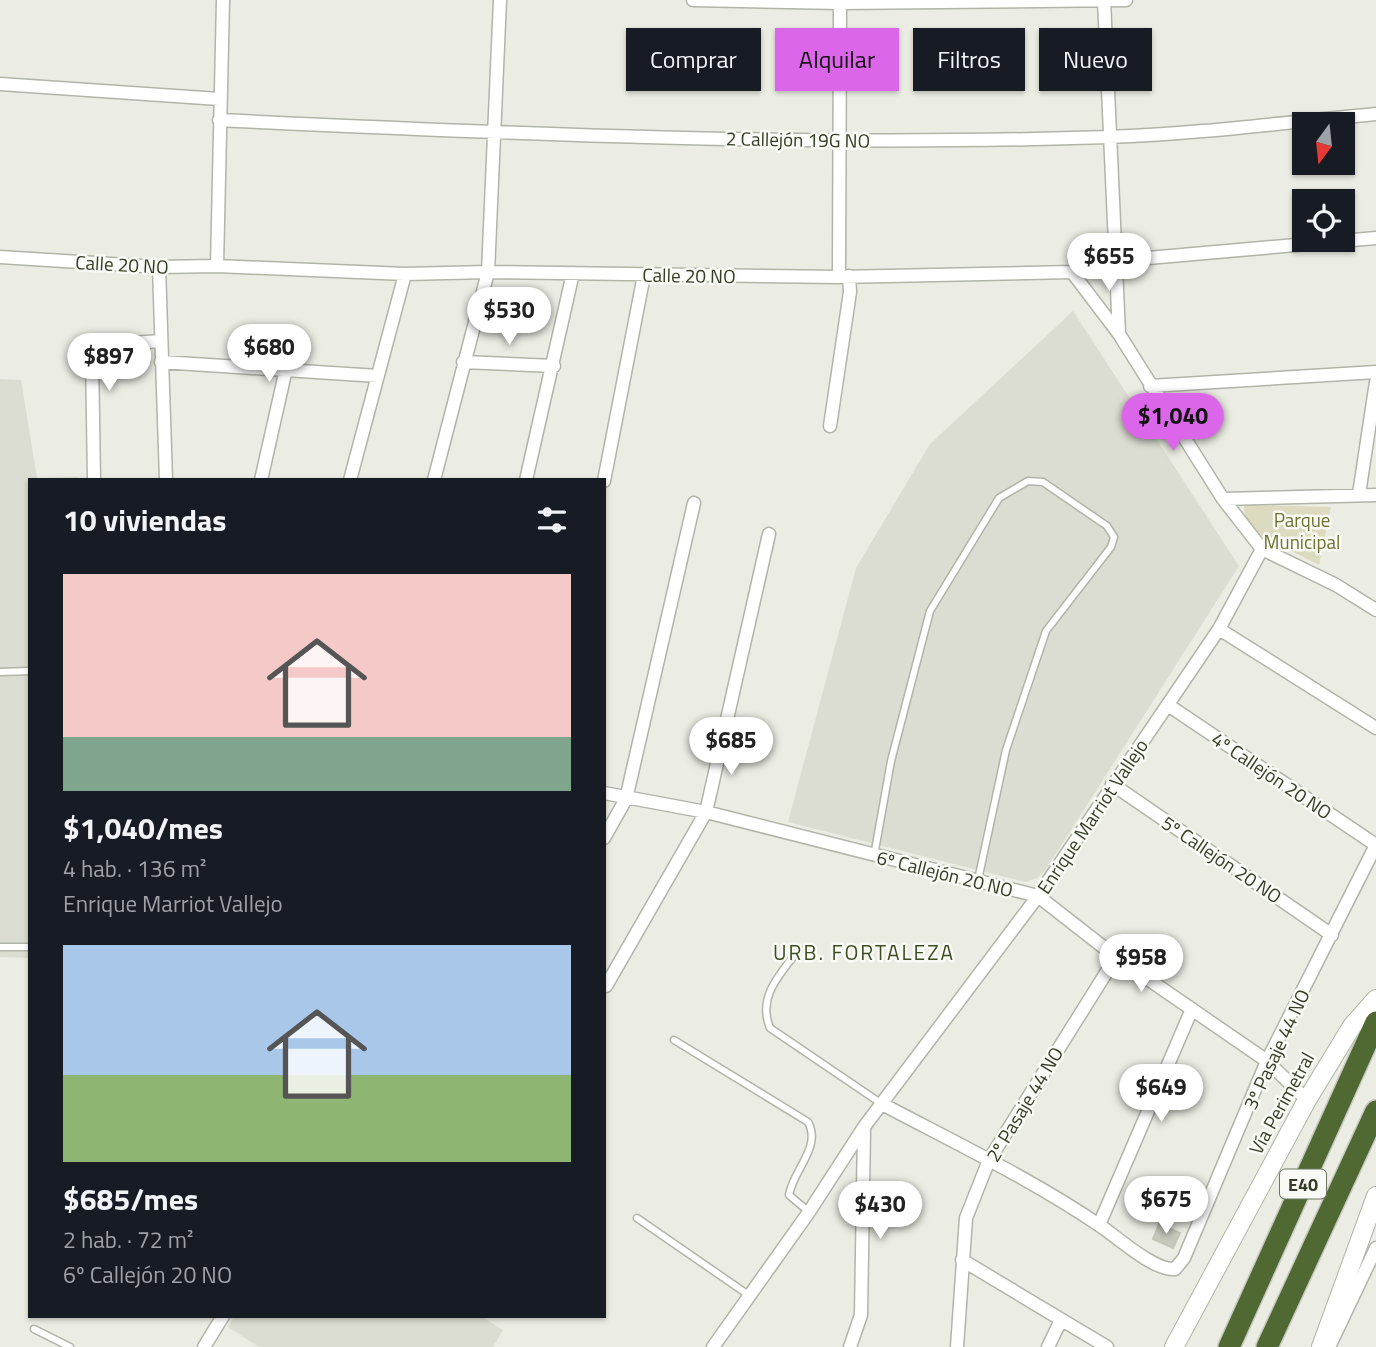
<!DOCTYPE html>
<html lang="es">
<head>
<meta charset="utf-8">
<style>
	body { margin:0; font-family:"Titillium Web",sans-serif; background:#242831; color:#f1f3f6; height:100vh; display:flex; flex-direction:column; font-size:26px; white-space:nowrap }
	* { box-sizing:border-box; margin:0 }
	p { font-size:23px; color:#9ea1a6 }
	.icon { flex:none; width:38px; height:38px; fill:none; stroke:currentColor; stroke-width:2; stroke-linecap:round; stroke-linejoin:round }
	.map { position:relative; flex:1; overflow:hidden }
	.sheet { position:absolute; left:28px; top:478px; width:578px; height:840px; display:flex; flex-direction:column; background:#171b24; border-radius:0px; box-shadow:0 2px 5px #0004 }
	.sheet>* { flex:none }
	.guide { position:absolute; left:626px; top:28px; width:644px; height:63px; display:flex; gap:14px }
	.needle { width:46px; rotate:195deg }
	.controls { position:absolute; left:1292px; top:112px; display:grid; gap:14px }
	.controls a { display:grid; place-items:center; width:63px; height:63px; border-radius:0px; background:#171b24; box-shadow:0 2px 5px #0004; font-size:35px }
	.price { position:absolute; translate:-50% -60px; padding:0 16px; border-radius:24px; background:#fff; color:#222; font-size:23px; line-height:46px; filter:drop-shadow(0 2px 4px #0008) }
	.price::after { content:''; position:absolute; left:50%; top:42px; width:21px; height:16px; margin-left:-10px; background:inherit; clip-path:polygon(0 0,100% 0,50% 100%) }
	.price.on { background:#db66e9; color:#111 }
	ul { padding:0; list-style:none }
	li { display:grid; align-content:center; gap:14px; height:371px; padding:0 35px }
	li span { display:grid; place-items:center; height:217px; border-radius:0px; color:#555 }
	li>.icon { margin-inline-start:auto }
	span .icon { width:126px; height:126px; fill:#fffc; stroke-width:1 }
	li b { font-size:30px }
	h2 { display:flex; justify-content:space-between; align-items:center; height:84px; padding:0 35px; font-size:30px }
	.pill { padding:0 24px; border-radius:0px; background:#171b24; box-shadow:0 2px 5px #0004; font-size:24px; line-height:63px }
	.pill.on { background:#db66e9; color:#111 }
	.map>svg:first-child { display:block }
	.built { fill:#dbddd2 }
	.green { fill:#dcdabf }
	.building { fill:#c7cabd; stroke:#c3c6b7; stroke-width:2 }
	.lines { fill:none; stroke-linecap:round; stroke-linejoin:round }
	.lane-casing { stroke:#b0b5a7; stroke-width:9 }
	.street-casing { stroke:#b0b5a7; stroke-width:15 }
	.secondary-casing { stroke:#afb5a0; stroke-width:20 }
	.highway-casing { stroke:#c6c9c2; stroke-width:24 }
	.lane { stroke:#fff; stroke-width:6 }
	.street { stroke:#fff; stroke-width:12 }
	.secondary { stroke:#fff; stroke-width:18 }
	.highway { stroke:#506832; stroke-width:21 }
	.labels { text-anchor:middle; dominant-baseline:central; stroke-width:5; stroke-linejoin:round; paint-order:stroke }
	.shield { fill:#f9f9f5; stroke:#6f7563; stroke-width:2 }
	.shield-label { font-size:18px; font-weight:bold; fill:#343d25 }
	.street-label { font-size:19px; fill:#343d25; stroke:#f9f9f5 }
	.park-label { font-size:19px; fill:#707231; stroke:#f9f9f5 }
	.neighbourhood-label { font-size:21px; letter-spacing:2px; fill:#3c4e22; stroke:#f9f9f5 }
</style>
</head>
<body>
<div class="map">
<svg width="1376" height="1347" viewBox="0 0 1376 1347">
	<rect width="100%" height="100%" fill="#ebede4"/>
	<path class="built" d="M 1073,311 L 1239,566 L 1045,871 L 1037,878 L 1025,882 L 788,822 L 856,568 L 930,444 Z
		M 0,379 L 21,380 L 37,478 L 79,477 L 79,479 L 30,480 L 30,958 L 0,957 Z
		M 234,1316 L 481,1316 L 503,1330 L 493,1347 L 259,1347 L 228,1327 Z"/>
	<path class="green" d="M 1244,505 L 1331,507 L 1319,565 L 1256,533 L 1245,520 Z"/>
	<path class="building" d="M 1159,1224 L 1180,1233 L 1173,1248 L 1153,1239 Z"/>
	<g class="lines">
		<defs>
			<path id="lane" d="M 0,672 L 30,671
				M 874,856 L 891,761 L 930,611 L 999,498 L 1028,481 L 1043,482 L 1107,526 L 1114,537 L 1111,547 L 1046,631 L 1006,750 L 978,880
				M 0,947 L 30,947
				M 799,949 C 780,975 757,996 770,1028 L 882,1104
				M 674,1040 L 808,1122 C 822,1147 793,1170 789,1195 L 809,1212
				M 637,1218 L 750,1296
				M 34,1329 L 70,1347"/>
			<path id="street" d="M 693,0 L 840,3 L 1126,0
				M 1104,0 L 1119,334
				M 0,84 L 219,99
				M 219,120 C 515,134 813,147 1109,137 C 1198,134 1288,122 1376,114
				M 0,257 L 159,267 L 217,266 L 405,274 L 488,272 L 839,277 L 1072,272 L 1114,261 L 1376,238
				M 217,266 L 223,0
				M 159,267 L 166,480
				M 1072,272 L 1119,334 L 1223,499 L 1262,549 L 1336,585 L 1376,610
				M 839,277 L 840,3
				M 161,362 L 378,376
				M 463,362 L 554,366
				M 1150,386 L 1376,372
				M 830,426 L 850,292 L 849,276
				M 94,480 L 92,355 L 102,345 L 161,341
				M 261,480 L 286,369
				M 350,480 L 405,274
				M 434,480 L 488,272 L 500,0
				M 526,480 L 573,273
				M 604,481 L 644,275
				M 1359,494 L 1376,382
				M 1223,499 L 1376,495
				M 1219,629 L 1376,728
				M 1168,705 L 1376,845
				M 1112,784 L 1332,935
				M 604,793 L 706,812 L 1038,896 L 1116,957 L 1267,1061 L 1307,1100
				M 604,838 L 626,799 L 694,503
				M 606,986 L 706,812 L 769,534
				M 882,1104 C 956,1143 1033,1180 1102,1227 C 1119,1239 1155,1271 1175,1269 L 1184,1258 L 1267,1061 L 1376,845
				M 1099,1225 L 1192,1009
				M 962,1260 L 1107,1347
				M 204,1347 L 223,1316
				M 713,1347 L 809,1212 L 864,1127 L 1038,896 L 1219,629 L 1262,549
				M 850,1347 L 861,1315 L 864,1129
				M 957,1347 L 966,1218 L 989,1160 L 1116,957
				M 1048,1347 L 1061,1320
				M 1329,1347 L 1376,1248"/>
			<path id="secondary" d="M 1174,1347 L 1307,1100 L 1352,1026 L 1376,999
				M 1321,1347 L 1376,1196"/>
			<path id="highway" d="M 1229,1347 L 1376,1022
				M 1267,1347 L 1376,1111"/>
		</defs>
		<use href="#lane" class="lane-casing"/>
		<use href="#street" class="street-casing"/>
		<use href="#secondary" class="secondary-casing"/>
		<use href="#highway" class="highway-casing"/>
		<use href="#lane" class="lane"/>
		<use href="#street" class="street"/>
		<use href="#secondary" class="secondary"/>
		<use href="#highway" class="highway"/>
	</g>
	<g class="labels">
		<rect class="shield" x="1280" y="1169.5" width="46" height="29" rx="5"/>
		<g class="shield-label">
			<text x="1303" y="1184">E40</text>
		</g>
		<g class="street-label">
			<text transform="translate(798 139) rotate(1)">2 Callejón 19G NO</text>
			<text transform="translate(122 264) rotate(3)">Calle 20 NO</text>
			<text transform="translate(689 275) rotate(1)">Calle 20 NO</text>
			<text transform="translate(1272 775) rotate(34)">4º Callejón 20 NO</text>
			<text transform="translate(1092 816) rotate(-56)">Enrique Marriot Vallejo</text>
			<text transform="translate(1222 859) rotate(34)">5º Callejón 20 NO</text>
			<text transform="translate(945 873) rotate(14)">6º Callejón 20 NO</text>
			<text transform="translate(1276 1049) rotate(-65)">3º Pasaje 44 NO</text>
			<text transform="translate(1281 1103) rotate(-61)">Vía Perimetral</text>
			<text transform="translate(1024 1104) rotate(-59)">2º Pasaje 44 NO</text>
		</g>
		<g class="park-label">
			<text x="1302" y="519">Parque<tspan x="1302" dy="22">Municipal</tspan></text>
		</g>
		<g class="neighbourhood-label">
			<text x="864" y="952">URB. FORTALEZA</text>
		</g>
	</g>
</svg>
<div class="controls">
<a><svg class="needle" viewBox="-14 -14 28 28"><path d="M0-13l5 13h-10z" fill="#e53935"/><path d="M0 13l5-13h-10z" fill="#9ea1a6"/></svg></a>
<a><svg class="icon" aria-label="locate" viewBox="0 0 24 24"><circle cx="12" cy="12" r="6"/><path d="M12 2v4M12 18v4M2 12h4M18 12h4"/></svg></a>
</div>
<b class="price" style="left:1109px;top:293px">$655</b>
<b class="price" style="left:509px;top:347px">$530</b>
<b class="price" style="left:269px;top:384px">$680</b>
<b class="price" style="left:109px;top:393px">$897</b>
<b class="price on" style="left:1173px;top:453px">$1,040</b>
<b class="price" style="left:731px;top:777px">$685</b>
<b class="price" style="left:1141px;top:994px">$958</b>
<b class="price" style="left:1161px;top:1124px">$649</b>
<b class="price" style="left:1166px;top:1236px">$675</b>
<b class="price" style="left:880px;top:1241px">$430</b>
<div class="guide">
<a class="pill">Comprar</a>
<a class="pill on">Alquilar</a>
<a class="pill">Filtros</a>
<a class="pill">Nuevo</a>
</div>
<section class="sheet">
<h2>10 viviendas<svg class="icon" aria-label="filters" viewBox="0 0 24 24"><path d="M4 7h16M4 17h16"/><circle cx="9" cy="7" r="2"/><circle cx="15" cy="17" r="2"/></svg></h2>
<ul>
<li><span style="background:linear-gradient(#f6c9c9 75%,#7fa58c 0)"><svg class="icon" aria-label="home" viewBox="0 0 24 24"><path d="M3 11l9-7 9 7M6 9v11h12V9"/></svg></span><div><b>$1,040/mes</b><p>4 hab. · 136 m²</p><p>Enrique Marriot Vallejo</p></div></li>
<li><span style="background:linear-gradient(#a9c7e8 60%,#8fb573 0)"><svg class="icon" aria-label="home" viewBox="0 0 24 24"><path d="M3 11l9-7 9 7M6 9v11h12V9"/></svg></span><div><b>$685/mes</b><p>2 hab. · 72 m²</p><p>6º Callejón 20 NO</p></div></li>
</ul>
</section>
</div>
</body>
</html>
